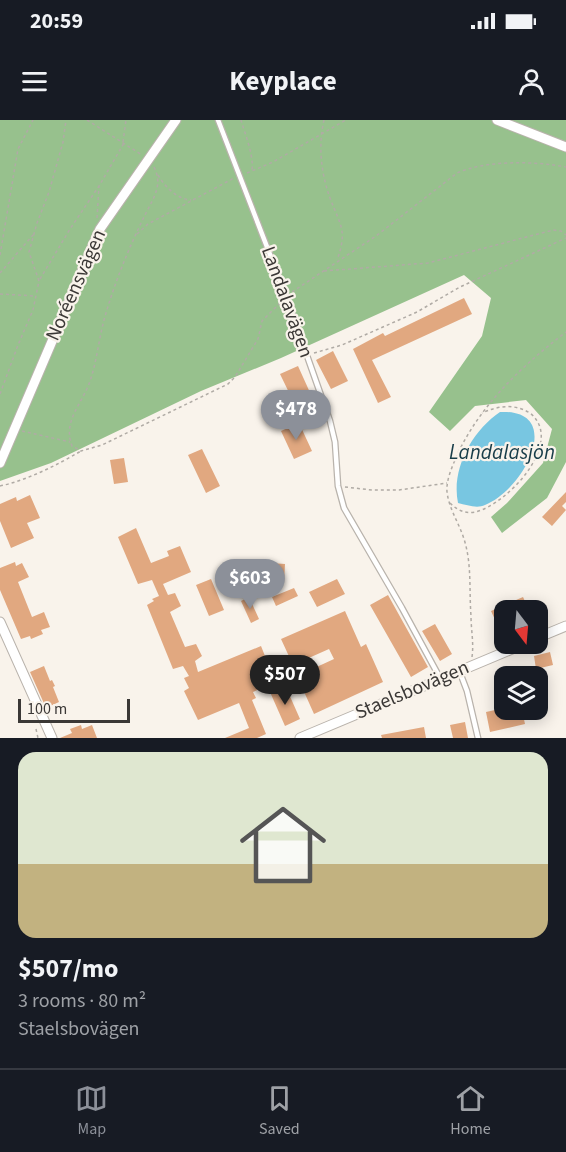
<!DOCTYPE html>
<html lang="en">
<head>
<meta charset="utf-8">
<style>
	body { margin:0; font-family:"Source Sans 3",sans-serif; background:#20242c; color:#f1f3f6; height:100vh; display:flex; flex-direction:column; font-size:22px; white-space:nowrap }
	* { box-sizing:border-box; margin:0 }
	p { font-size:20px; color:#9ea1a6 }
	.icon { flex:none; width:33px; height:33px; fill:none; stroke:currentColor; stroke-width:2; stroke-linecap:round; stroke-linejoin:round }
	.map { position:relative; height:618px; overflow:hidden }
	.details { display:flex; flex-direction:column; background:#171b24; flex:1 }
	.details>* { flex:none }
	.needle { width:39px; rotate:164deg }
	.fabs { position:absolute; left:494px; top:480px; display:grid; gap:12px }
	.fabs a { display:grid; place-items:center; width:54px; height:54px; border-radius:12px; background:#171b24; box-shadow:0 3px 15px #0003; font-size:30px }
	.scale { position:absolute; left:18px; bottom:15px; width:112px; box-sizing:border-box; padding-left:6px; border:3px solid #3b3836; border-top:0; font-size:16px; line-height:21px; white-space:nowrap; color:#3b3836; -webkit-text-stroke:4px #f9f3eb; paint-order:stroke }
	.price { position:absolute; translate:-50% -51px; padding:0 14px; border-radius:21px; background:#8c9099; color:#fff; font-size:20px; line-height:39px; filter:drop-shadow(0 2px 3px #0008) }
	.price::after { content:''; position:absolute; left:50%; top:36px; width:18px; height:14px; margin-left:-9px; background:inherit; clip-path:polygon(0 0,100% 0,50% 100%) }
	.price.selected { background:#222; color:#fff }
	ul { padding:0; list-style:none }
	li { display:grid; align-content:center; gap:12px; height:318px; padding:0 18px }
	li+li { border-top:2px solid #363941 }
	li span { display:grid; place-items:center; height:186px; border-radius:18px; color:#555 }
	li>.icon { margin-inline-start:auto }
	span .icon { width:108px; height:108px; fill:#fffc; stroke-width:1 }
	li b { font-size:26px }
	.status { display:flex; justify-content:space-between; align-items:center; height:42px; padding:0 30px; background:#171b24; direction:ltr }
	.status svg { height:16px; fill:currentColor }
	header { display:flex; justify-content:space-between; align-items:center; height:78px; padding:0 18px; background:#171b24; font-size:27px; font-weight:700 }
	.dock { display:flex; justify-content:space-around; align-items:center; height:84px; border-top:2px solid #363941; background:#171b24; font-size:16px; color:#9ea1a6 }
	.dock a { display:grid; justify-items:center; gap:3px }
	.dock .selected { color:#8c9099 }
	.map>svg:first-child { display:block }
	.forest { fill:#97c18d }
	.water { fill:#78c6e1 }
	.building { fill:#e1a880 }
	.lines { fill:none; stroke-linecap:round; stroke-linejoin:round }
	.service-casing { stroke:#b9b3ac; stroke-width:7 }
	.minor-casing { stroke:#b9b3ac; stroke-width:11 }
	.path { stroke:#b0aba5; stroke-width:1.5; stroke-dasharray:3 3; stroke-linecap:butt }
	.service { stroke:#fff; stroke-width:4.5 }
	.minor { stroke:#fff; stroke-width:9 }
	.labels { text-anchor:middle; dominant-baseline:central; stroke-width:4.5; stroke-linejoin:round; paint-order:stroke }
	.street-label { font-size:20px; fill:#3b3836; stroke:#f9f3eb }
	.water-label { font-size:21px; font-style:italic; fill:#183d49; stroke:#f9f3eb }
</style>
</head>
<body>
<div class="status"><b>20:59</b><svg viewBox="0 0 49 12"><path d="M0 12V9h3v3zM5 12V6h3v6zM10 12V3h3v9zM15 12V0h3v12zM26 1h20v11H26zM47 4h2v5h-2z"/></svg></div>
<header><svg class="icon" aria-label="menu" viewBox="0 0 24 24"><path d="M4 6h16M4 12h16M4 18h16"/></svg>Keyplace<svg class="icon" aria-label="person" viewBox="0 0 24 24"><circle cx="12" cy="8" r="4"/><path d="M4 21q1-7 8-7t8 7"/></svg></header>
<div class="map">
<svg width="566" height="618" viewBox="0 0 566 618">
	<rect width="100%" height="100%" fill="#f9f3eb"/>
	<path class="forest" d="M 0,0 L 566,0 L 566,342 L 547,378 L 502,413 L 491,397 L 507,383 L 543,343 L 552,309 L 526,280 L 475,286 L 450,311 L 429,292 L 482,216 L 491,178 L 464,155 L 281,238 L 201,271 L 51,343 L 0,361 Z"/>
	<path class="water" d="M 500,292 C 566,289 524,370 485,385 C 477,389 467,385 458,383 C 451,349 472,311 500,292 Z"/>
	<path class="building" d="M 464,178 L 472,194 L 372,240 L 391,277 L 378,283 L 353,229 L 383,213 L 385,216 Z
		M 333,231 L 348,261 L 331,269 L 316,240 Z
		M 298,246 L 312,277 L 295,285 L 280,254 Z
		M 299,303 L 312,331 L 294,339 L 281,311 Z
		M 202,329 L 220,366 L 206,373 L 188,335 Z
		M 124,338 L 128,362 L 114,364 L 110,340 Z
		M 566,372 L 566,382 L 562,386 L 566,390 L 552,406 L 542,397 Z
		M 30,375 L 40,398 L 27,403 L 34,418 L 11,428 L 0,401 L 0,384 L 16,377 L 17,381 Z
		M 136,408 L 151,443 L 169,436 L 167,431 L 180,426 L 191,452 L 163,464 L 168,475 L 175,473 L 181,486 L 170,492 L 185,527 L 196,524 L 202,536 L 195,541 L 198,552 L 261,526 L 267,541 L 263,543 L 271,564 L 253,572 L 256,578 L 252,580 L 266,614 L 257,618 L 225,618 L 249,608 L 239,583 L 198,600 L 184,571 L 189,568 L 184,558 L 189,556 L 183,546 L 173,549 L 147,485 L 154,481 L 152,479 L 159,476 L 152,460 L 138,464 L 118,417 Z
		M 15,442 L 16,446 L 22,443 L 29,457 L 18,462 L 32,497 L 44,492 L 50,507 L 41,510 L 43,514 L 31,519 L 30,516 L 21,519 L 0,470 L 0,448 Z
		M 271,443 L 285,444 L 284,463 L 270,462 Z
		M 211,459 L 224,490 L 209,496 L 196,465 Z
		M 337,459 L 345,474 L 317,487 L 309,472 Z
		M 294,468 L 298,476 L 276,486 L 272,477 Z
		M 388,475 L 428,547 L 411,557 L 370,485 Z
		M 249,477 L 259,499 L 251,503 L 241,481 Z
		M 523,477 L 529,490 L 504,490 L 504,519 L 491,491 Z
		M 345,491 L 361,527 L 366,524 L 383,562 L 314,594 L 297,556 L 334,539 L 329,529 L 293,545 L 281,519 Z
		M 435,504 L 452,534 L 440,541 L 422,511 Z
		M 550,532 L 553,545 L 536,549 L 534,536 Z
		M 44,546 L 50,561 L 52,560 L 55,566 L 53,567 L 59,582 L 46,588 L 30,552 Z
		M 285,565 L 300,599 L 285,606 L 270,572 Z
		M 504,588 L 522,590 L 525,604 L 490,612 L 486,592 Z
		M 465,602 L 468,618 L 453,618 L 450,605 Z
		M 81,605 L 82,609 L 92,605 L 97,618 L 60,618 L 72,613 L 70,609 Z
		M 424,607 L 426,618 L 382,618 L 381,615 Z"/>
	<g class="lines">
		<defs>
			<path id="service" d="M 218,0 L 286,176 L 330,301 L 335,322 L 338,366 L 344,388 L 402,488 L 440,558
				M 459,550 L 467,571 L 478,618"/>
			<path id="minor" d="M 497,0 L 566,27
				M 0,343 L 100,109 L 176,0
				M 0,502 L 52,618
				M 537,518 L 566,506
				M 300,618 L 524,524"/>
		</defs>
		<use href="#service" class="service-casing"/>
		<use href="#minor" class="minor-casing"/>
		<path class="path" d="M 87,0 L 142,35
			M 241,0 C 245,14 254,36 252,50
			M 324,0 C 318,26 321,53 330,78 C 340,105 348,110 337,140
			M 123,22 L 126,0
			M 154,47 C 163,65 154,77 146,93 C 129,127 114,164 104,200 C 99,219 97,239 91,258 C 84,283 62,299 72,326 L 81,331 L 102,325 L 228,264 L 235,257 L 258,219 L 262,201 L 282,181
			M 247,53 L 273,42 L 346,0
			M 158,55 C 165,67 177,79 191,80
			M 97,98 L 99,66 L 124,23
			M 137,114 L 148,104 L 234,58
			M 0,135 L 18,29 L 33,0
			M 324,151 L 428,143 L 553,110 L 561,111 L 566,115
			M 0,153 L 33,115
			M 40,159 L 70,109 L 99,66
			M 292,172 L 376,116 L 457,53 C 486,40 535,41 566,47
			M 0,174 L 35,176
			M 314,233 L 342,225 L 417,192 L 460,167 L 566,118
			M 0,274 L 18,225 L 33,190 L 39,161 L 29,132 L 37,103 L 49,72 L 63,22 L 66,0
			M 22,311 L 70,322
			M 0,366 C 28,360 57,345 81,331
			M 345,367 L 372,370 L 399,370 L 447,363
			M 450,383 C 457,390 465,394 475,392 C 507,385 566,322 530,293 C 513,283 498,286 482,293
			M 472,537 C 474,523 471,510 471,496 C 469,470 472,444 464,419 C 459,403 449,389 447,372 C 446,359 453,345 458,333 C 482,283 523,245 566,212
			M 36,609 L 38,618"/>
		<use href="#service" class="service"/>
		<use href="#minor" class="minor"/>
	</g>
	<g class="labels">
		<g class="street-label">
			<text transform="translate(76 165) rotate(-66)">Noréensvägen</text>
			<text transform="translate(287 182) rotate(70)">Landalavägen</text>
			<text transform="translate(412 570) rotate(-23)">Staelsbovägen</text>
		</g>
		<g class="water-label">
			<text x="502" y="332">Landalasjön</text>
		</g>
	</g>
</svg>
<div class="fabs">
<a><svg class="needle" viewBox="-14 -14 28 28"><path d="M0-13l5 13h-10z" fill="#e53935"/><path d="M0 13l5-13h-10z" fill="#9ea1a6"/></svg></a>
<a><svg class="icon" aria-label="layers" viewBox="0 0 24 24"><path d="M12 4l9 5-9 5-9-5zM3 14l9 5 9-5"/></svg></a>
</div>
<div class="scale">100 m</div>
<b class="price" style="left:296px;top:321px">$478</b>
<b class="price" style="left:250px;top:490px">$603</b>
<b class="price selected" style="left:285px;top:586px">$507</b>
</div>
<section class="details">
<ul>
<li><span style="background:linear-gradient(#dfe7d0 60%,#c2b280 0)"><svg class="icon" aria-label="home" viewBox="0 0 24 24"><path d="M3 11l9-7 9 7M6 9v11h12V9"/></svg></span><div><b>$507/mo</b><p>3 rooms · 80 m²</p><p>Staelsbovägen</p></div></li>
</ul>
</section>
<nav class="dock">
<a class="selected"><svg class="icon" aria-label="map" viewBox="0 0 24 24"><path d="M3 6l6-2 6 2 6-2v14l-6 2-6-2-6 2zM9 4v14M15 6v14"/></svg>Map</a>
<a><svg class="icon" aria-label="saved" viewBox="0 0 24 24"><path d="M7 4h10v16l-5-4-5 4z"/></svg>Saved</a>
<a><svg class="icon" aria-label="home" viewBox="0 0 24 24"><path d="M3 11l9-7 9 7M6 9v11h12V9"/></svg>Home</a>
</nav>
</body>
</html>
